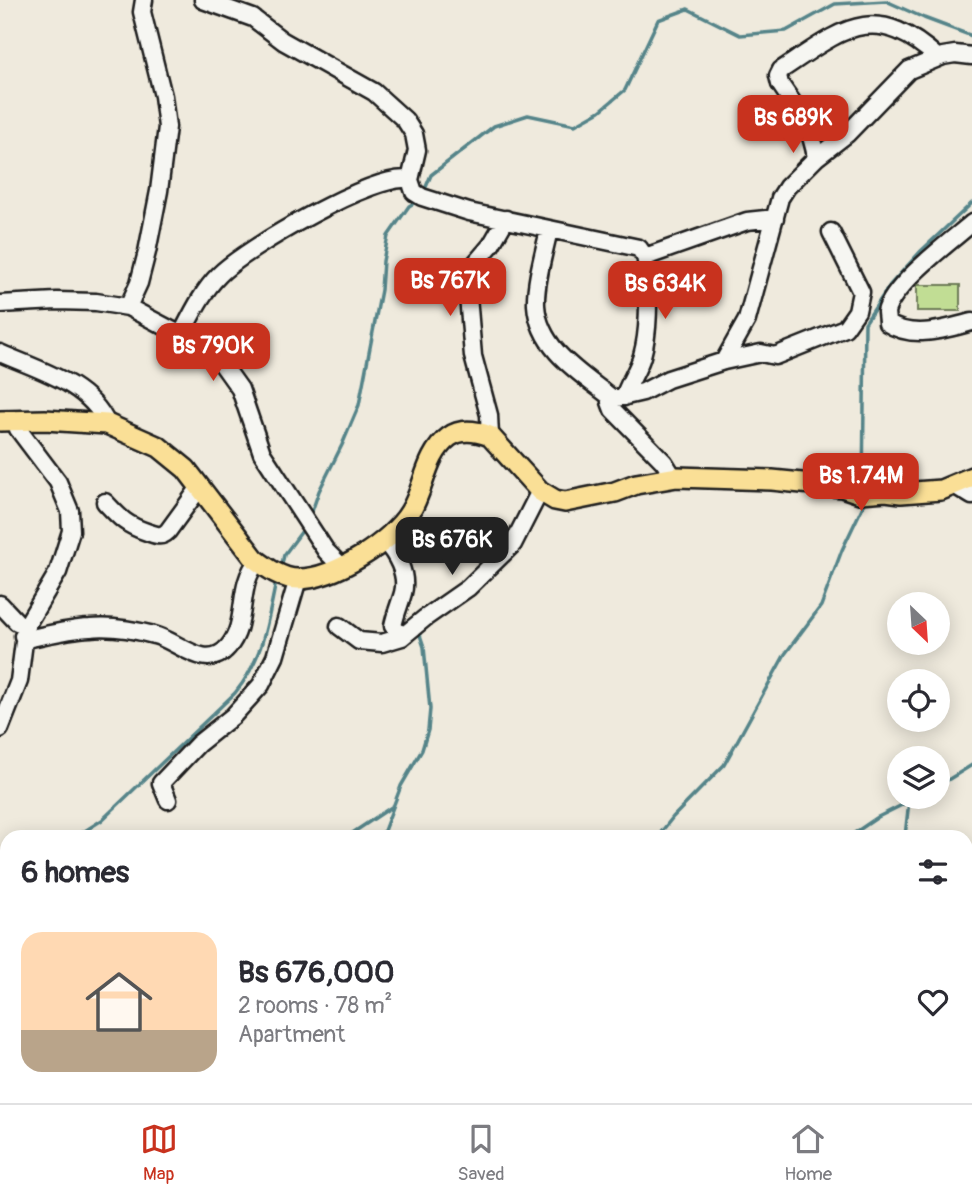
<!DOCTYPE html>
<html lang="en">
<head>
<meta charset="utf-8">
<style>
	body { margin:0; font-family:Pangolin,sans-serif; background:#f2f2f3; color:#2b2b33; height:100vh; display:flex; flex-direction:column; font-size:26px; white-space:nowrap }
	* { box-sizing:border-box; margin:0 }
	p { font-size:23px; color:#7c7c81 }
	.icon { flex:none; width:38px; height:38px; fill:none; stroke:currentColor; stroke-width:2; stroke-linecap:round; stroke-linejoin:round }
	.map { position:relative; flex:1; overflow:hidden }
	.drawer { position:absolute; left:0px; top:830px; width:973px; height:275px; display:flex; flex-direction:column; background:#fff; border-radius:21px 21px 0 0; box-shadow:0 4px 18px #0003 }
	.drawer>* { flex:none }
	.needle { width:46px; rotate:155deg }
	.fabs { position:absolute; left:887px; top:592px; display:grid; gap:14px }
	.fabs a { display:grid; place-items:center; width:63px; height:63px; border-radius:50%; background:#fff; box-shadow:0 4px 18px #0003; font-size:35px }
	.price { position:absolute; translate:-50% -60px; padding:0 16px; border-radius:14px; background:#c8321e; color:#fff; font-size:23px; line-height:46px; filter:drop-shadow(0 2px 4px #0008) }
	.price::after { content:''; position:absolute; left:50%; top:42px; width:21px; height:16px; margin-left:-10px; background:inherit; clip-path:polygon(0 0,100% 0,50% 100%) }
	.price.current { background:#222; color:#fff }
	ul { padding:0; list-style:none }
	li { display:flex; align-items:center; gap:21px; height:175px; padding:0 21px }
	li+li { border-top:2px solid #e1e1e2 }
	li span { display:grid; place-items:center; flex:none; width:196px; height:140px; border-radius:21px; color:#555 }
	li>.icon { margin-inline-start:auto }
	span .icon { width:84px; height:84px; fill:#fffc; stroke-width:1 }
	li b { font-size:30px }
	h2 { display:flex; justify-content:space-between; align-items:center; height:84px; padding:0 21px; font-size:30px }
	.tab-bar { display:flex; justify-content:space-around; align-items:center; height:98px; border-top:2px solid #e1e1e2; background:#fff; font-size:19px; color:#7c7c81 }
	.tab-bar a { display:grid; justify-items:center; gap:4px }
	.tab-bar .current { color:#c8321e }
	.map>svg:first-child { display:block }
	.green { fill:#c1dd94; stroke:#6e7c58; stroke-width:2 }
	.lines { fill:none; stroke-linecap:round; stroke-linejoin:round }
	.stream { stroke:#548489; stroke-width:3.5 }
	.minor-casing { stroke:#1c1c1c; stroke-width:21 }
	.major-casing { stroke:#1c1c1c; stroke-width:24 }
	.minor { stroke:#f6f6f2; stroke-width:16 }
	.major { stroke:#fadf96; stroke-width:19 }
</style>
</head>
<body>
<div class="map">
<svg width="972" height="1103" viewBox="0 0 972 1103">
	<rect width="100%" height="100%" fill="#efeadd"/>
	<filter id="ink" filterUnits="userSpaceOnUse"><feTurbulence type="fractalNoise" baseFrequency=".0143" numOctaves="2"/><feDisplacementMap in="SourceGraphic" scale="14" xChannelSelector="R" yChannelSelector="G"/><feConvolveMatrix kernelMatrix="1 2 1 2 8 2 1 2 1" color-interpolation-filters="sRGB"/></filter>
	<g filter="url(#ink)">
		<path class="green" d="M 917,285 L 960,285 L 960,311 L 917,311 Z"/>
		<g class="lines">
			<path class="stream" d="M 423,194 L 431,175 L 494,126 L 528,115 L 575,125 L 600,111 L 625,90 L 658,20 L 688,9 L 740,35 L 786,31 L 835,4 L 886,1 L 924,18 L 972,36
				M 863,487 L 865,323 L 890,285 L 921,251 L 972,203
				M 310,517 L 319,491 L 342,445 L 359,405 L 381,290 L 383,261 L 388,236 L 409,206 L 419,200
				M 281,568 L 284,555 L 305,527
				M 938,786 L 972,765
				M 77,836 L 102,820 L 235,693 C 263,659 267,624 276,582
				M 348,836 L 393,806
				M 382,836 L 401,786 L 422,750 L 428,730 L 430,709 L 424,647 L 420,635
				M 658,836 L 673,817 L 724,765 L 785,654 L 821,606 L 842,550 L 863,506 L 863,498
				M 850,836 L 878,817 L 920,796
				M 905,836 L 909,801
				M 0,912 L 7,911
				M 966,1076 L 972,1070
				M 73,1097 L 75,1103
				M 325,1097 L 326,1103
				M 34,1103 L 35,1097
				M 497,1103 L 500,1097
				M 636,1103 L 640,1097
				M 757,1103 L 758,1097
				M 941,1103 L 946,1097"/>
			<defs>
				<path id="minor" d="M 816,158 C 811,125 798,111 780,84 L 778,76 L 781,70 C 843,29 874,0 938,58
					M 410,180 L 414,192 L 422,197 L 469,212 L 639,248 L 645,257 L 647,266 C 648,295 650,328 642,356 C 638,370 629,382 624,397
					M 972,223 C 950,242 893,284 886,312 C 886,313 887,321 887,323 C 913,340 945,329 972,322
					M 549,230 C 544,252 535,283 536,305 C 539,350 582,374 613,399
					M 645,257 L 747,221 L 775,218
					M 0,304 L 57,301 L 96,302 L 128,307 L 181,335 L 220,361 L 240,389 L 262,453 L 326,551 L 341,566
					M 128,307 L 139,283 L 147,252 L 159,191 L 167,127 L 163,96 L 142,12 L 144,0
					M 181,335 C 192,314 202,292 219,275 C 243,250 379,170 410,180 L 417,150 L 414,134 L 405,120 L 374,92 L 283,41 L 253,18 L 203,0
					M 0,353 C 38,370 89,383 107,424
					M 724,361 L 747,320 L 780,198 L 787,187 L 816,158 L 847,134 L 909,70 L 943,56 L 955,54 L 972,56
					M 490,436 L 489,415 L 473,356 L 467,284 L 474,265 L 491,245 L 506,219
					M 674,478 L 664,462 L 613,410 L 610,402 L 613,399 L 643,392 L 668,379 L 724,361 L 761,353 L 775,356 L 845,328 L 857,311 L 861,292 L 831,232
					M 954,485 L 972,496
					M 105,502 C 120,518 126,525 147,532 C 156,535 161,538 168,531 L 200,487
					M 384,541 C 396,553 408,574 403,593 C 400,604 396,612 393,626 L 402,637
					M 0,604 L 17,622 L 26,626
					M 339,626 L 359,641 L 382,643 L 402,637 L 425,618 L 468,588 L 513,544 L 540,491
					M 23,636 L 31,638 C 50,634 70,629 90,628 C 109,626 135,630 154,635 C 177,640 206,673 228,647 C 249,624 236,585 258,561
					M 0,729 L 19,681 L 26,626 L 58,572 L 71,531 L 70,511 L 58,482 L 18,429 L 16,420
					M 168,800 L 161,783 L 198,744 L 233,716 L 261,685 L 275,657 L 298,579"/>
				<path id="major" d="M 0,421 L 45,420 L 107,424 L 159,447 L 186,469 L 255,559 C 267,568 282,579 298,579 C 334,579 392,542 410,512 C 425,488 425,455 449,437 C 461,428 477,431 490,436 L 540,491 L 555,500 L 565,502 L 615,492 L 636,484 L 677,477 L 772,480 L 842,487 L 860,493 L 886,491 L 901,493 L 941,490 L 972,477"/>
			</defs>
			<use href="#minor" class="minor-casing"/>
			<use href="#major" class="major-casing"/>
			<use href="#minor" class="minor"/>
			<use href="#major" class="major"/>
		</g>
	</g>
</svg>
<div class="fabs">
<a><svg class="needle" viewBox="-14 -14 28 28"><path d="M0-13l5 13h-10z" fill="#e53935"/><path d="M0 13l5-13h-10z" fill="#7c7c81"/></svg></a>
<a><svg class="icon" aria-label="locate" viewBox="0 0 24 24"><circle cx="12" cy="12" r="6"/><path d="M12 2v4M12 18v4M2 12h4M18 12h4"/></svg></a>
<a><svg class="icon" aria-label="layers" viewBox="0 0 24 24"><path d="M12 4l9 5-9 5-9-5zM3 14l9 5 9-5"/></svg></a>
</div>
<b class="price" style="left:793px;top:155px">Bs 689K</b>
<b class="price" style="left:450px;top:318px">Bs 767K</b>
<b class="price" style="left:665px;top:321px">Bs 634K</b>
<b class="price" style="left:213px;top:383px">Bs 790K</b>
<b class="price" style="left:861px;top:513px">Bs 1.74M</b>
<b class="price current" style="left:452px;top:577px">Bs 676K</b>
<section class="drawer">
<h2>6 homes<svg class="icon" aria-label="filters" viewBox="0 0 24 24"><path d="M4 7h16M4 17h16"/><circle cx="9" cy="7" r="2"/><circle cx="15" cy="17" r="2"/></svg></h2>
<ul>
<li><span style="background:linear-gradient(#ffd9b3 70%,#b9a48a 0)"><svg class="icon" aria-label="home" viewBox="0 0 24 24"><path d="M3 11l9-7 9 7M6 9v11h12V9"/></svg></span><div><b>Bs 676,000</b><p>2 rooms · 78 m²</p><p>Apartment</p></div><svg class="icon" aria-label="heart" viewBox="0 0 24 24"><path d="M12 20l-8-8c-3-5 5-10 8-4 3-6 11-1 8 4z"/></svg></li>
</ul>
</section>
</div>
<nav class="tab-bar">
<a class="current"><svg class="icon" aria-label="map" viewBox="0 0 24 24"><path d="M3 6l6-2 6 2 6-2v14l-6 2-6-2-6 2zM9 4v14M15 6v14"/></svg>Map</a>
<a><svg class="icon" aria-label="saved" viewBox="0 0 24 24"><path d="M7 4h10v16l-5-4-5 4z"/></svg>Saved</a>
<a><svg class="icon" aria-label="home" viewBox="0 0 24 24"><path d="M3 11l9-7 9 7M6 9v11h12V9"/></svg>Home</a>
</nav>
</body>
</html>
